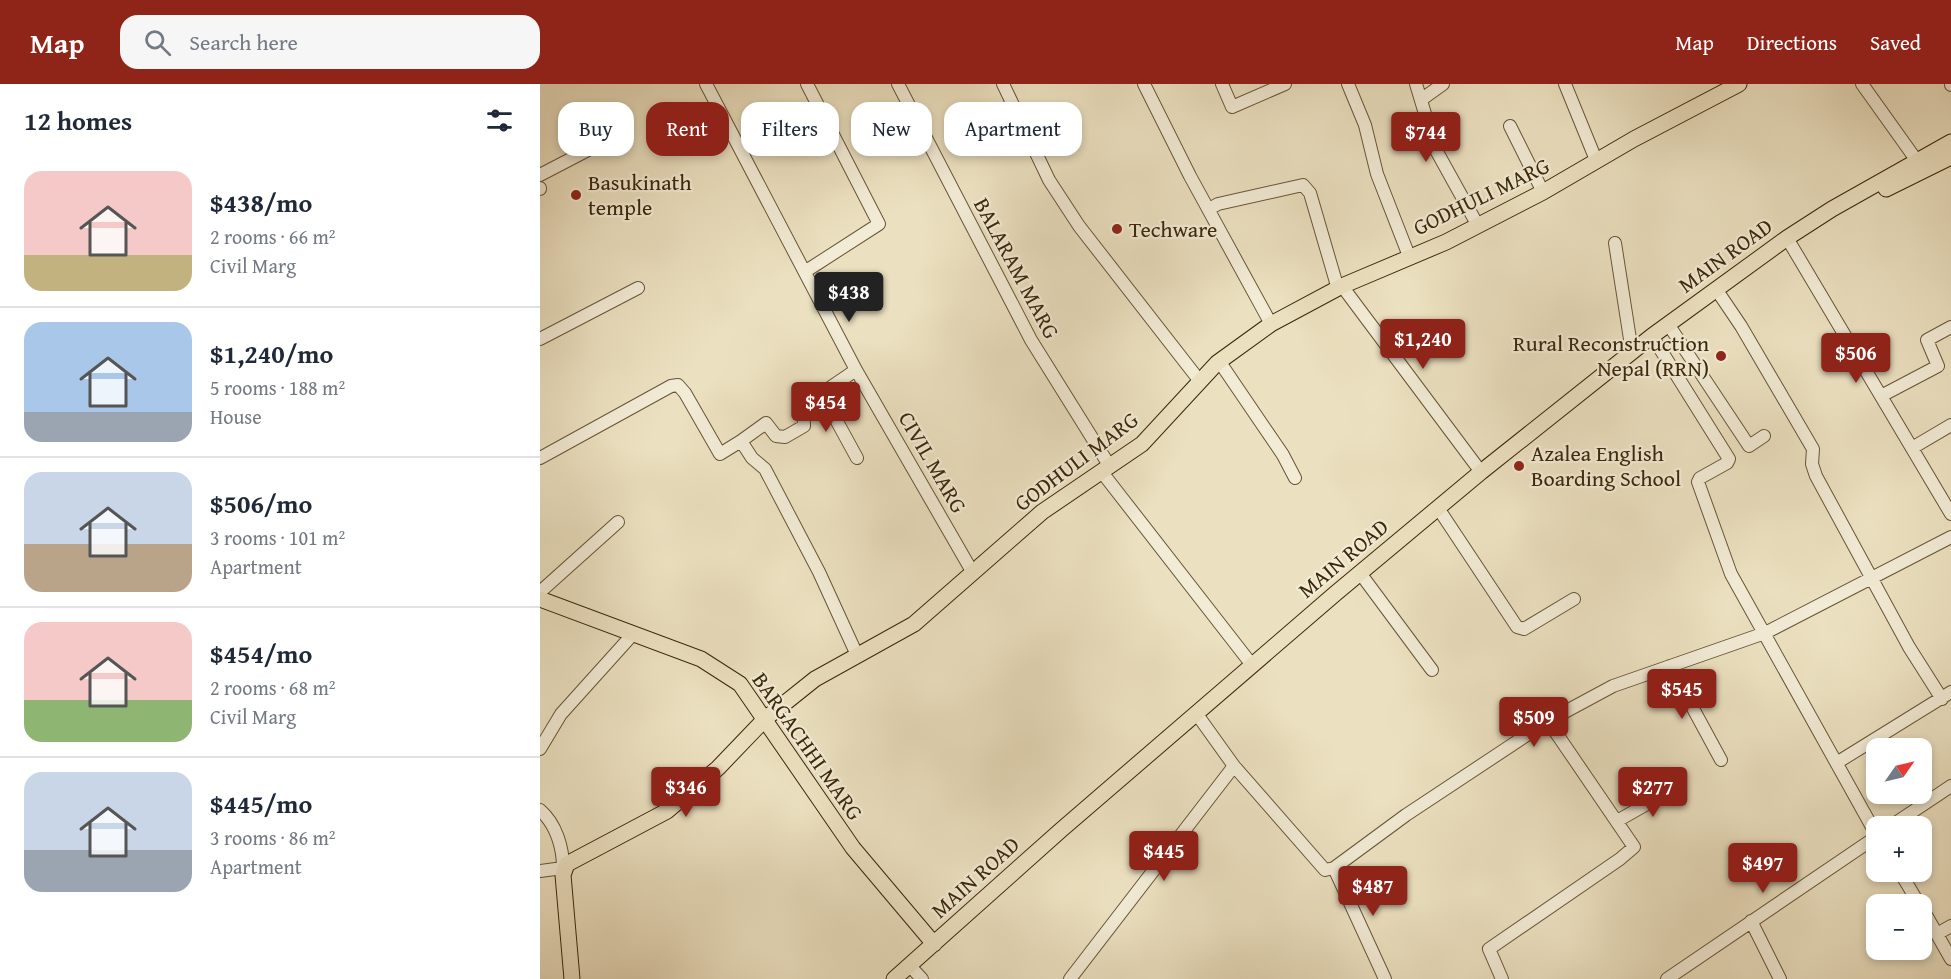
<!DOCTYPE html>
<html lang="en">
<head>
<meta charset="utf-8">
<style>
	body { margin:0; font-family:"Gentium Book Plus",serif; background:#f6f6f7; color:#1f2937; height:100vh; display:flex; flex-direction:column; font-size:22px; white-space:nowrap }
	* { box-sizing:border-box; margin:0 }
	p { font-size:20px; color:#747a83 }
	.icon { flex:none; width:33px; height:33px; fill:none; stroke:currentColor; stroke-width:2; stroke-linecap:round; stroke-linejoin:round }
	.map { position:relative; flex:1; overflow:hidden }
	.side { display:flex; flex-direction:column; background:#fff; width:540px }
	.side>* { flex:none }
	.guide { position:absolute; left:18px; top:18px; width:570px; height:54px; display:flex; gap:12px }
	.needle { width:39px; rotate:56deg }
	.buttons { position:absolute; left:1326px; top:654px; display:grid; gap:12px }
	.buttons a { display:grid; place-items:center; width:66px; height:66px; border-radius:12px; background:#fff; box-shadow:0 3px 9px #0003; font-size:30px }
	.price { position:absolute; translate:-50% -51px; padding:0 14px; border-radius:6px; background:#8f2418; color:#fff; font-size:20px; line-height:39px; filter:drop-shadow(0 2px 3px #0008) }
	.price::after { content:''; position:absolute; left:50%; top:36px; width:18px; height:14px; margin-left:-9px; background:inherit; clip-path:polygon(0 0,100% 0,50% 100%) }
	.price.selected { background:#222; color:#fff }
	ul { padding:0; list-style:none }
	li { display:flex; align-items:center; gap:18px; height:150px; padding:0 24px }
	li+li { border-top:2px solid #e0e1e3 }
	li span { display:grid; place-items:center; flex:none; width:168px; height:120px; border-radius:18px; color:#555 }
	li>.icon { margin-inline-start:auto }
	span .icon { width:72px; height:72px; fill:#fffc; stroke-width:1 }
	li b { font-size:26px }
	h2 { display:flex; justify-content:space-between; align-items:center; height:72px; padding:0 24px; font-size:26px }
	.tag { padding:0 21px; border-radius:18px; background:#fff; box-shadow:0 3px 9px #0003; font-size:21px; line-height:54px }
	.tag.selected { background:#8f2418; color:#fff }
	header { display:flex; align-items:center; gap:36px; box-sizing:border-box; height:84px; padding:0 30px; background:#8f2418; color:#fff }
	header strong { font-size:28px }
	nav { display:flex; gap:33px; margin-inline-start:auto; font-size:21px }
	.search { width:420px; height:54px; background:#f6f6f7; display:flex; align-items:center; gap:15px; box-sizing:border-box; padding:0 21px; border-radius:18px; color:#747a83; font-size:22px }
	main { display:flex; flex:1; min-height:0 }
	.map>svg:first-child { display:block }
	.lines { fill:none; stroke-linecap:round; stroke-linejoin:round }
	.minor-casing { stroke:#675536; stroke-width:14 }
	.major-casing { stroke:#3b2708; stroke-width:17 }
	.minor { stroke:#f2ebd6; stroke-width:12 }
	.major { stroke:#ebe0c0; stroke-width:15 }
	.poi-dot { fill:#8f2418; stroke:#f2ebd6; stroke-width:2 }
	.labels { text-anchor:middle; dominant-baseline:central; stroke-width:4.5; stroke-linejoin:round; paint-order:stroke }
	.poi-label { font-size:22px; fill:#3b2708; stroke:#f2ebd6; text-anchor:start }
	.street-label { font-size:22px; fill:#3b2708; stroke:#f2ebd6 }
</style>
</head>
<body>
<header>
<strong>Map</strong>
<div class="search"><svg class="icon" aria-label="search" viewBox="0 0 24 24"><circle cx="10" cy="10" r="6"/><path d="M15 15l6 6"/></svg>Search here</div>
<nav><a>Map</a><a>Directions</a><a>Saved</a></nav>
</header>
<main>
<section class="side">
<h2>12 homes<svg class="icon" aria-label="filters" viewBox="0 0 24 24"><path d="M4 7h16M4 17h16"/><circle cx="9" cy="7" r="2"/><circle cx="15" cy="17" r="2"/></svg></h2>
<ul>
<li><span style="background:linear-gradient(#f6c9c9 70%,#c2b280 0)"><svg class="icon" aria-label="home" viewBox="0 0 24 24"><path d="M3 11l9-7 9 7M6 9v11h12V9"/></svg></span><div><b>$438/mo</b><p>2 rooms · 66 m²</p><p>Civil Marg</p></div></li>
<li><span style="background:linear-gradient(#a9c7e8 75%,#9aa5b1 0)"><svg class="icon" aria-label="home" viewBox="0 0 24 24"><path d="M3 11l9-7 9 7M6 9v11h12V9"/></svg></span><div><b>$1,240/mo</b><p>5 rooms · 188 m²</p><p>House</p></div></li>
<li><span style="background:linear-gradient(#c9d6e8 60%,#b9a48a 0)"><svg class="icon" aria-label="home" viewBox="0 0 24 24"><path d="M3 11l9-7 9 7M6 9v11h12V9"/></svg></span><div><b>$506/mo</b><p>3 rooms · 101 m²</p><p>Apartment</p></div></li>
<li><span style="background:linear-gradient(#f6c9c9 65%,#8fb573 0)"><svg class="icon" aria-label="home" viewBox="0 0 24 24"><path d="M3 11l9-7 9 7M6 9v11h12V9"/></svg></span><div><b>$454/mo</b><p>2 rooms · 68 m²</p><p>Civil Marg</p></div></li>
<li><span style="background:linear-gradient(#c9d6e8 65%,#9aa5b1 0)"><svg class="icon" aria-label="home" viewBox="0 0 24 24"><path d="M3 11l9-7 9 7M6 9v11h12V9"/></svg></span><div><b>$445/mo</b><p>3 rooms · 86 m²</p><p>Apartment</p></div></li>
</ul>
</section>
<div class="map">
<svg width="1411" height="895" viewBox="0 0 1411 895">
	<rect width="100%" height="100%" fill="#ebe0c0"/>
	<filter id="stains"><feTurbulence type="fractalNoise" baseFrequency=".00333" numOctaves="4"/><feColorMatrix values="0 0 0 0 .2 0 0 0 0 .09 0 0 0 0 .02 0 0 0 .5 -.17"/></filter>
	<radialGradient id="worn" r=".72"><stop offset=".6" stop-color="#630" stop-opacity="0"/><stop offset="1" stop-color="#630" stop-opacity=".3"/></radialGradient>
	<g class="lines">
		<defs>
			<path id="minor" d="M 166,0 L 316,286 L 433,489
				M 358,0 L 491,256 L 569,381
				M 463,0 L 509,96 L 539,142 L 659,296
				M 604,0 L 650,92 L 731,240
				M 682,0 L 692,23 L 745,0
				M 808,0 L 825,41 L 837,90 L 869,172
				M 876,0 L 896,66 L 937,140
				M 1025,0 L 1056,76
				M 1322,0 L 1377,77
				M 1411,0 L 1411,1
				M 882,15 L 903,0
				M 970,42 L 1003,108
				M 0,91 L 73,53
				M 0,104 L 0,105
				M 669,125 L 678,120 L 763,101 L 770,109 L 798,205
				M 1247,154 L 1411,430
				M 1075,159 L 1092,268
				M 266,187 L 339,140 L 267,0
				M 802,202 L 941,388
				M 1176,205 L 1201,242 L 1273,365 L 1272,380 L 1276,392 L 1369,563 L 1402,615
				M 1128,240 L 1209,362 L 1224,352
				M 1112,252 L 1189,375 L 1187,379 L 1160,394 L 1158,398 L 1191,490 L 1336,750
				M 0,255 L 98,204
				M 679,277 L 743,371 L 755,394
				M 282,310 L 317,374
				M 1341,312 L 1398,282 L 1387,256 L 1411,243
				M 201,357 L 226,339 L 236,352 L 245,353 L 264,342 L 263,322 L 316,286
				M 1372,364 L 1411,341
				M 0,374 L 131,302 L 138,301 L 145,309 L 180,370 L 201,357 L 212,374 L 225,385 L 279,488 L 317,571
				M 561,387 L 712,581
				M 898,424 L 977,543 L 984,545 L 1034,515
				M 820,489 L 892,586
				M 0,508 L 78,438
				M 1130,582 L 1181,676
				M 656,629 L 694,682 L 785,786 L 794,784 L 866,731 L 1008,637 L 1073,602 L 1225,549 L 1411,453
				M 0,665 L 21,630 L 93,550
				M 1298,678 L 1411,608
				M 0,726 C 16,740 23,763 23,784 L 0,787
				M 1077,737 L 1135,704
				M 1351,742 L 1411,702
				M 794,784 L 845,895
				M 1360,788 L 1379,820
				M 1382,824 L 1411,875
				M 1211,837 L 1240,895
				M 1397,850 L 1411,842
				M 370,882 L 382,895
				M 530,895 L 694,682
				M 962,895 L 949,865 L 1080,775 L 1094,763 L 1008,637
				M 1127,895 L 1336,753"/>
			<path id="major" d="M 1346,105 L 1411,73
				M 0,515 L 161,575 L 200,600 L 313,764 L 394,860
				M 32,895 L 23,791 L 27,780 L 127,727 L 178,684 L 225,635 L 275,595 L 374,540 L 502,428 L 602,360 L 677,279 L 731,240 L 802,202 L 906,158 L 1003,108 L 1094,55 L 1199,0
				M 354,895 L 521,746 L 796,509 L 941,388 L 1112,252 L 1247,154 L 1292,125 L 1411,58"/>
		</defs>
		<use href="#minor" class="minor-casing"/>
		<use href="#major" class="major-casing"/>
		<use href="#minor" class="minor"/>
		<use href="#major" class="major"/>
	</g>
	<g class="poi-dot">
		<circle cx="36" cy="111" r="6"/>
		<circle cx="577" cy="145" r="6"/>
		<circle cx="1181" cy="272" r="6"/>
		<circle cx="979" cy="382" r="6"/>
	</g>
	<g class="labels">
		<g class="poi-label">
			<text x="48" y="98">Basukinath<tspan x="48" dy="25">temple</tspan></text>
			<text x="589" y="145">Techware</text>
			<text x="1169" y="259" text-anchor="end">Rural Reconstruction<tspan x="1169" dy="25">Nepal (RRN)</tspan></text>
			<text x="991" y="369">Azalea English<tspan x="991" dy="25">Boarding School</tspan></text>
		</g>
		<g class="street-label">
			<text transform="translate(941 112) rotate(-26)">GODHULI MARG</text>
			<text transform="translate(1185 171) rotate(-36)">MAIN ROAD</text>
			<text transform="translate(477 184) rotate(62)">BALARAM MARG</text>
			<text transform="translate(536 377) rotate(-37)">GODHULI MARG</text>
			<text transform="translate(393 378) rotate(60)">CIVIL MARG</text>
			<text transform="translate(803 474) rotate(-40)">MAIN ROAD</text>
			<text transform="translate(268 662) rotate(55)">BARGACHHI MARG</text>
			<text transform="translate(435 793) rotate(-42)">MAIN ROAD</text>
		</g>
	</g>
	<rect width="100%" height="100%" filter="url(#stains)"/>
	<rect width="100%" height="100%" fill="url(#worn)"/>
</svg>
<div class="buttons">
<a><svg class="needle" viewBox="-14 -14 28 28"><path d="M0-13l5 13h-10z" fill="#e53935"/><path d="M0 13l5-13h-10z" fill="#747a83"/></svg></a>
<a>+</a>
<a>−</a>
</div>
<b class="price" style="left:886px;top:79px">$744</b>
<b class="price selected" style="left:309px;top:239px">$438</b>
<b class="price" style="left:883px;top:286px">$1,240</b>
<b class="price" style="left:1316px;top:300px">$506</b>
<b class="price" style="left:286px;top:349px">$454</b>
<b class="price" style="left:1142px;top:636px">$545</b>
<b class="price" style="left:994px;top:664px">$509</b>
<b class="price" style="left:146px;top:734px">$346</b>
<b class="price" style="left:1113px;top:734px">$277</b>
<b class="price" style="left:624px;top:798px">$445</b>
<b class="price" style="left:1223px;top:810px">$497</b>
<b class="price" style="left:833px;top:833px">$487</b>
<div class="guide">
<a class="tag">Buy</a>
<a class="tag selected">Rent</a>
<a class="tag">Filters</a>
<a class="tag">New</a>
<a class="tag">Apartment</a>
</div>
</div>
</main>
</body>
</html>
